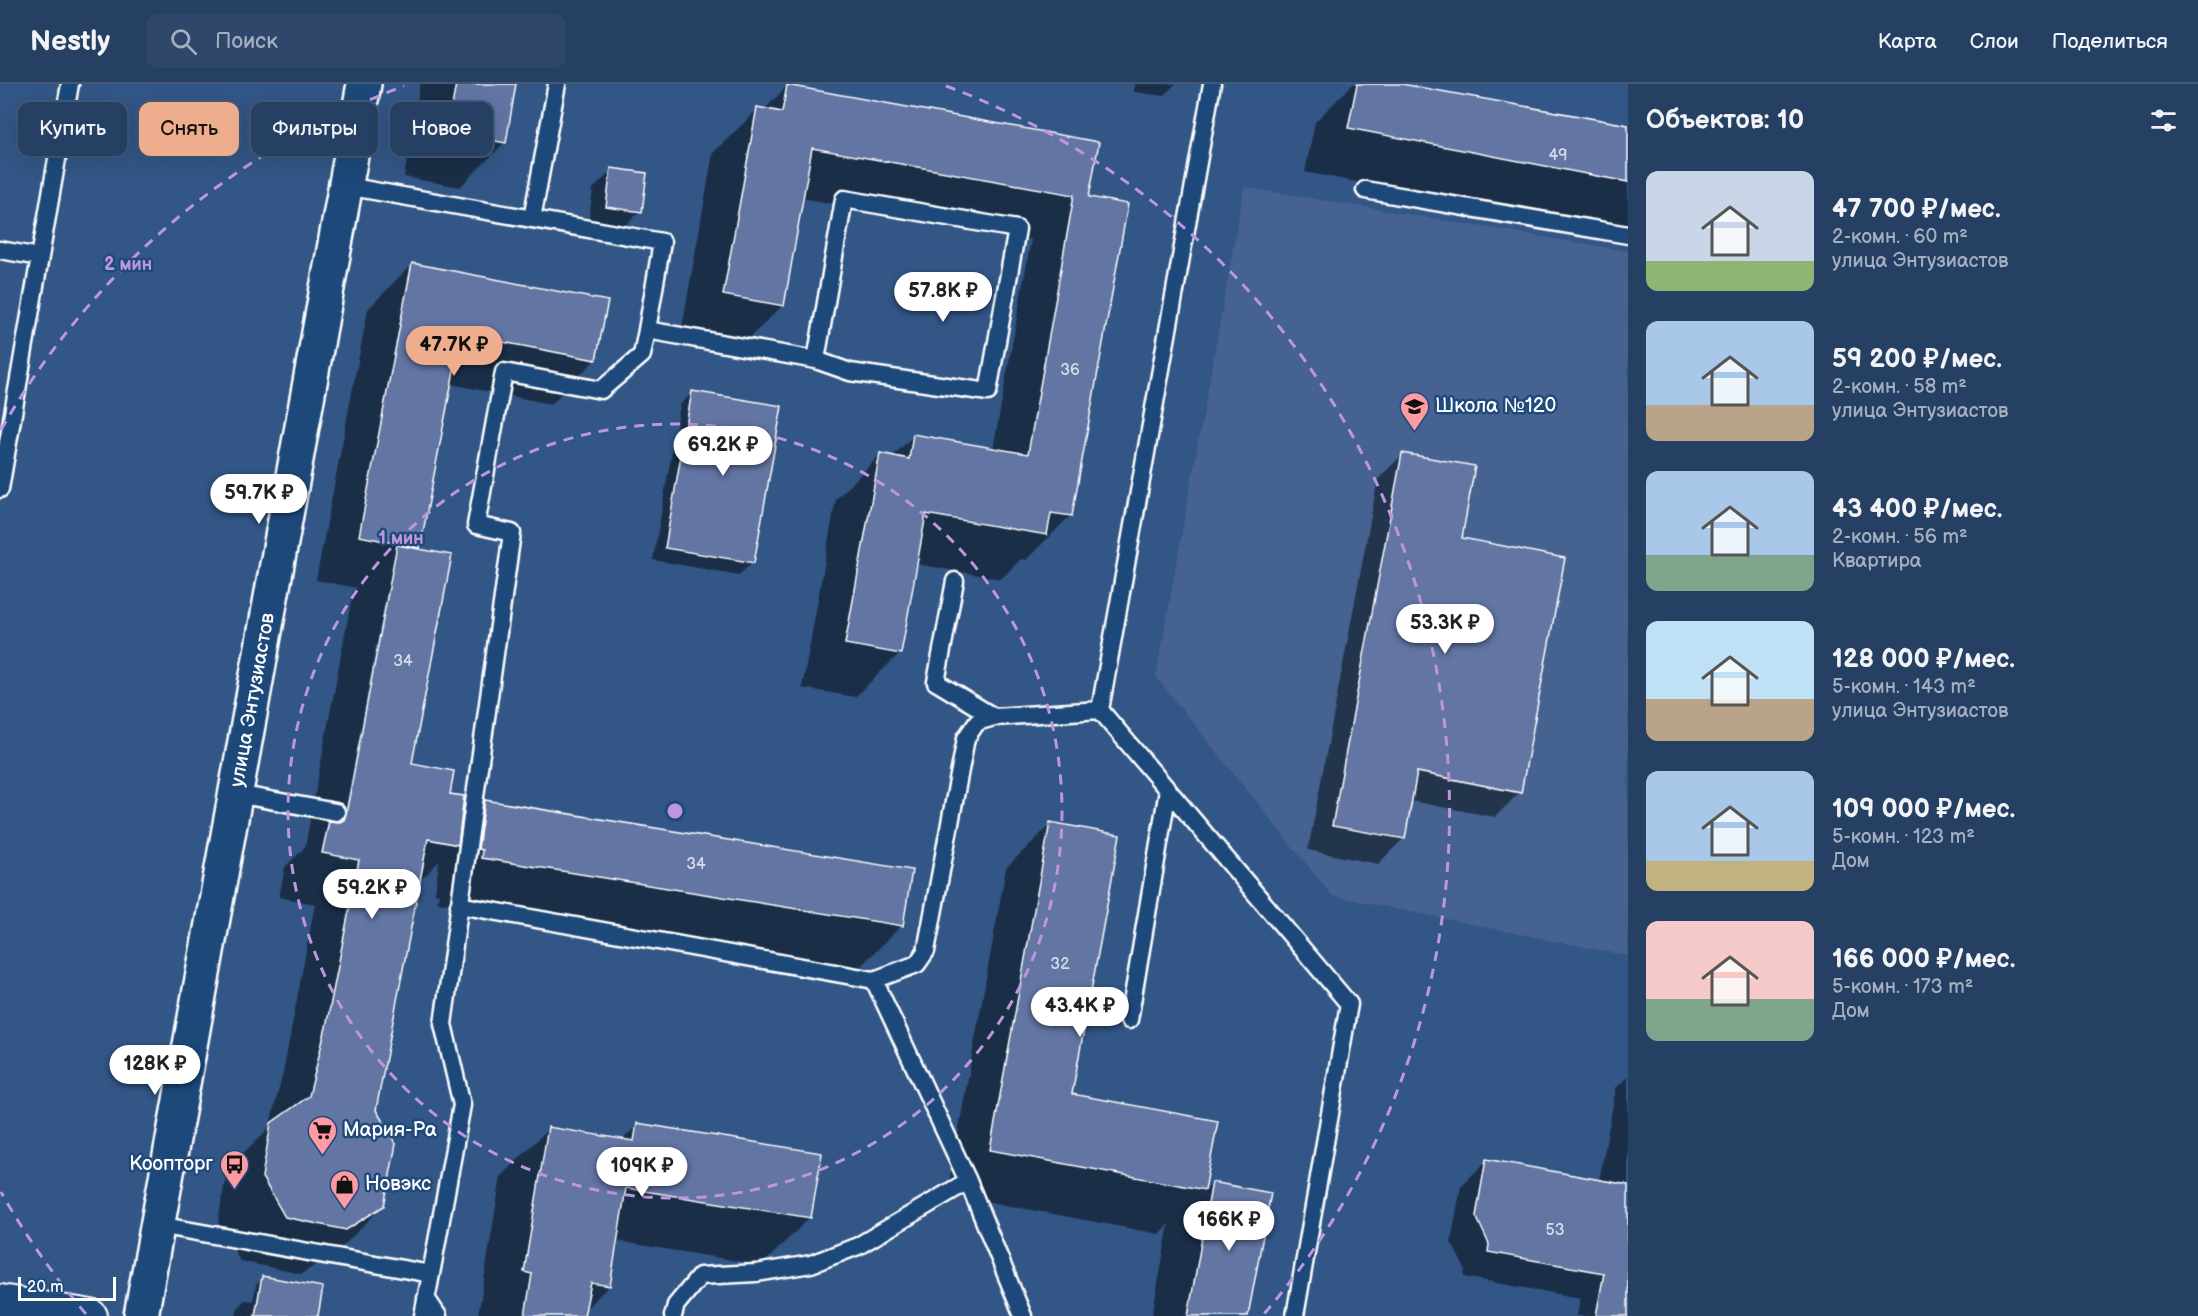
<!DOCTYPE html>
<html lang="ru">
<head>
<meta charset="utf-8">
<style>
	body { margin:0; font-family:"Balsamiq Sans",sans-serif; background:#2e476a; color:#f1f3f6; height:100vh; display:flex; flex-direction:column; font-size:22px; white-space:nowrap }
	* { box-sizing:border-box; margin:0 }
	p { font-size:20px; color:#a4afbf }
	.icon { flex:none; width:33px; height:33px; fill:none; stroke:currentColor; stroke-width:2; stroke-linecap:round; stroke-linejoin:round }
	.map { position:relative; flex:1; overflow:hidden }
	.panel { display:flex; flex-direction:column; background:#264064; width:570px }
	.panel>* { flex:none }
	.guide { position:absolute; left:18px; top:18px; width:570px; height:54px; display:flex; gap:12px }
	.scale { position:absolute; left:18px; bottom:15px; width:98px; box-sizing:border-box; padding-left:6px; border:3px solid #fff; border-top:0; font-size:16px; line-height:21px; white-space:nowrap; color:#fff; -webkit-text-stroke:4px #1f4a7a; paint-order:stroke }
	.price { position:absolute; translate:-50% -51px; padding:0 14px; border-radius:21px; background:#fff; color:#222; font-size:20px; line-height:39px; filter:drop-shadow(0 2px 3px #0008) }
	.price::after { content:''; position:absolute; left:50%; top:36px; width:18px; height:14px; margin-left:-9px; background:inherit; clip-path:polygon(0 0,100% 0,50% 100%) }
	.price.on { background:#eead8d; color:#111 }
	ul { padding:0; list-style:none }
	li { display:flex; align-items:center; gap:18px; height:150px; padding:0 18px }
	li span { display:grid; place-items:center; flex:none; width:168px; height:120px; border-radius:12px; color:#555 }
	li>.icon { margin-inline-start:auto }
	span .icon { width:72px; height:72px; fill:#fffc; stroke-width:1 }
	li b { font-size:26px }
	h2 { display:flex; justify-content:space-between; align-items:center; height:72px; padding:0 18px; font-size:26px }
	.pill { padding:0 21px; border-radius:12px; background:#264064; box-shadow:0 6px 24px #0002,0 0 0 2px #425978; font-size:21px; line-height:54px }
	.pill.on { background:#eead8d; color:#111 }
	header { display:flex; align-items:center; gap:36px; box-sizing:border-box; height:84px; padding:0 30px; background:#264064; border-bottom:2px solid #425978 }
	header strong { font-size:28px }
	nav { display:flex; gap:33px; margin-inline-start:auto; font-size:21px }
	.search { width:420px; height:54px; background:#2e476a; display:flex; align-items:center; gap:15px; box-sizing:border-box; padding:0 21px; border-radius:12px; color:#a4afbf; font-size:22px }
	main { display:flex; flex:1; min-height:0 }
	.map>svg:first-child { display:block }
	.built { fill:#446291 }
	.shadow { fill:#0007; fill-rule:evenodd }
	.building { fill:#6275a3; stroke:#fff; stroke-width:1.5 }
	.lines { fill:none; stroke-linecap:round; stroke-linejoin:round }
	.service-casing { stroke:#fff; stroke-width:21 }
	.minor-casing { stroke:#fff; stroke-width:36 }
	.tertiary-casing { stroke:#fff; stroke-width:38 }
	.service { stroke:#1f4a7a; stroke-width:16 }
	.minor { stroke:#1f4a7a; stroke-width:32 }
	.tertiary { stroke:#1f4a7a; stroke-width:33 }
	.ring { fill:none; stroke:#bd96df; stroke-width:3; stroke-dasharray:10 8 }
	.labels { text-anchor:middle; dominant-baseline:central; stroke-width:5; stroke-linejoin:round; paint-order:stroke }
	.number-label { font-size:16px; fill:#d8dce8 }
	.poi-label { font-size:20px; fill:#fff; stroke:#1f4a7a; text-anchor:start }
	.street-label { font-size:20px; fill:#fff; stroke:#1f4a7a }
	.centre { fill:#bd96df; stroke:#1f4a7a; stroke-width:3 }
	.ring-label { font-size:18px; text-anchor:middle; font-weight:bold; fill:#bd96df; stroke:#1f4a7a; stroke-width:5; stroke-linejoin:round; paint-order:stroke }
</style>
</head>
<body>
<header>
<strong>Nestly</strong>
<div class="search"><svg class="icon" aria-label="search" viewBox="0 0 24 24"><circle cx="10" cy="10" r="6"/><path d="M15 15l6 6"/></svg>Поиск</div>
<nav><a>Карта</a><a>Слои</a><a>Поделиться</a></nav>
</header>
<main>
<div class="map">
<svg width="1628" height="1232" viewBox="0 0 1628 1232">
	<rect width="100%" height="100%" fill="#325686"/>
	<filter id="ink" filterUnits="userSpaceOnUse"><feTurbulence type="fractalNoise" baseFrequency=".0167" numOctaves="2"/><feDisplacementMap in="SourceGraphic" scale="12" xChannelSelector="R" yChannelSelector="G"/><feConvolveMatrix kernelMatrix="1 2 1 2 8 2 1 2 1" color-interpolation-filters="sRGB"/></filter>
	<g filter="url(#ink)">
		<path class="built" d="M 1244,103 L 1628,167 L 1628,872 L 1332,812 L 1156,593 Z"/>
		<path class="shadow" d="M 420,0 L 515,0 L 505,58 L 460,103 L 404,93 Z
			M 1135,0 L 1175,0 L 1164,12 L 1134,8 Z
			M 1353,0 L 1394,0 L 1628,42 L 1628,151 L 1305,88 L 1315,38 Z
			M 787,2 L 1088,114 L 1070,432 L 1026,476 L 1021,475 L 1001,495 L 916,480 L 900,569 L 855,613 L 802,604 L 836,415 L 880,371 L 892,373 L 914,351 L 993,366 L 1031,156 L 802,114 L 783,221 L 738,265 L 680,255 L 713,69 L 758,25 L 764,26 Z
			M 612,86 L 640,127 L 621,146 L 588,142 L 593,105 Z
			M 412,180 L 595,276 L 551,320 L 450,300 L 419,463 L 415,466 L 410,680 L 448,711 L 458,745 L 486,717 L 901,842 L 857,886 L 437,818 L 439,810 L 435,809 L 439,777 L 419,798 L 375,1027 L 383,1122 L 338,1167 L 301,1190 L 240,1177 L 218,1138 L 227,1085 L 269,1044 L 283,989 L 315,820 L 279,813 L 285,783 L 305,763 L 353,507 L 357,504 L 316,496 L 368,225 ZM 386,511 L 389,511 L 346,738 L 343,738 Z
			M 693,308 L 752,479 L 739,491 L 653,476 L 680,321 Z
			M 1403,370 L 1460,455 L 1520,708 L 1495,733 L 1410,717 L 1403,755 L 1378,780 L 1308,766 L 1378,395 Z
			M 1051,740 L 1070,1011 L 1216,1038 L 1203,1109 L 1212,1100 L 1247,1232 L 1152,1232 L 1169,1140 L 1159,1150 L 947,1110 L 1006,784 Z
			M 1628,992 L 1628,1232 L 1577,1232 L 1580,1214 L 1464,1193 L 1465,1185 L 1451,1158 L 1461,1102 L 1486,1077 L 1599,1097 L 1616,1004 Z
			M 638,1040 L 820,1070 L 809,1134 L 762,1181 L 616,1157 L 609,1202 L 584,1226 L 583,1232 L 478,1232 L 501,1092 L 549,1044 L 622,1056 Z
			M 263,1194 L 316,1232 L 236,1232 L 238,1223 L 245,1216 L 253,1217 L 256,1201 Z"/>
		<path class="building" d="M 456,0 L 516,0 L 506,59 L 447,49 Z
			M 1357,0 L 1402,0 L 1628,41 L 1628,98 L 1348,44 Z
			M 787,1 L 1099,58 L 1089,113 L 1128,120 L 1072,432 L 1051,429 L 1047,451 L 926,430 L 901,570 L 845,560 L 880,369 L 909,375 L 913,350 L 1028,370 L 1074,111 L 812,64 L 784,222 L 723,211 L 757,23 L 782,28 Z
			M 611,84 L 647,89 L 642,128 L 606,123 Z
			M 412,179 L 608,217 L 596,276 L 461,250 L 420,464 L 359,452 Z
			M 692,307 L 782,322 L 754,479 L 665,464 Z
			M 1402,369 L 1475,382 L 1462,454 L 1565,474 L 1521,709 L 1417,688 L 1405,755 L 1332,742 Z
			M 397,461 L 452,471 L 412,679 L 454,687 L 450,710 L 464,712 L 458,761 L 428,755 L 376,1026 L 396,1060 L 384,1122 L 346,1146 L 285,1133 L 262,1093 L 271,1039 L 309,1012 L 326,943 L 359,776 L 322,769 L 329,737 L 340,738 L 344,736 L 346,730 Z
			M 485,716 L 912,786 L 903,842 L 481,774 L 482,766 L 478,765 Z
			M 1050,738 L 1120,751 L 1072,1010 L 1218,1037 L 1205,1106 L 990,1066 Z
			M 637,1039 L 822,1069 L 811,1134 L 626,1104 L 610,1202 L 591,1199 L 584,1232 L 525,1232 L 532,1190 L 524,1188 L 548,1043 L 634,1057 Z
			M 1486,1075 L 1628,1101 L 1628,1232 L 1596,1232 L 1604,1189 L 1488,1168 L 1489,1160 L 1476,1132 Z
			M 1212,1098 L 1271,1109 L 1248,1232 L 1188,1232 Z
			M 262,1192 L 323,1203 L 318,1232 L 255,1232 Z"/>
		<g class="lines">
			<defs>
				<path id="service" d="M 1212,0 L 1100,626 L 1349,920 L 1295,1232
					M 346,102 L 662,158 L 647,246 L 816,276 L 844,115 L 1017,145 L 988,308 L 850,288 L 816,276
					M 1365,106 L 1628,151
					M 532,135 L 557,0
					M 0,166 L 40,173 L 70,0
					M 0,405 L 40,173
					M 955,497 L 936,598 L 994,633
					M 236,710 L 336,728
					M 459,821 L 874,896 L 917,880 L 926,867 L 966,654 L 977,638 L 994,633 L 1100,626
					M 874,896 L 968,1097 L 1023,1232
					M 1129,936 L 1168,706
					M 158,1141 L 431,1190 L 462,1021 L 443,940 L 512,449 L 476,441 L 504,288 L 601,306 L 642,271 L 647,246
					M 426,1214 L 438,1232
					M 423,1232 L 431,1190
					M 673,1232 L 676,1221 L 700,1192 L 756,1189 L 811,1180 L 858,1162 L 968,1097"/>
				<path id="minor" d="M 0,1217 L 91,1232"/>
				<g id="tertiary">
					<path id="s1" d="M 141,1232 L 364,0"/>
				</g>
			</defs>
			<use href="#service" class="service-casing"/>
			<use href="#minor" class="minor-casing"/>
			<use href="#tertiary" class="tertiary-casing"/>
			<use href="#service" class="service"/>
			<use href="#minor" class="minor"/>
			<use href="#tertiary" class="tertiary"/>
		</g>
	</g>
	<g class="ring">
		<circle cx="675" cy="727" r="387"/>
		<path d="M86 1230A774 774 0 0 1 1 1108M1 346A774 774 0 0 1 404 2M946 2A774 774 0 0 1 1264 1230"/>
	</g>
	<defs>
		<symbol id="school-pin" viewBox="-11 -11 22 30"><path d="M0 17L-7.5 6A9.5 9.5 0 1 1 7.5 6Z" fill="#ff9aa2" stroke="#1f4a7a"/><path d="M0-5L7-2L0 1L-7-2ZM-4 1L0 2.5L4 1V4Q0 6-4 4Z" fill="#111"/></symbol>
		<symbol id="supermarket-pin" viewBox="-11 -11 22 30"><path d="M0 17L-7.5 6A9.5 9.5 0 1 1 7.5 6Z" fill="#ff9aa2" stroke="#1f4a7a"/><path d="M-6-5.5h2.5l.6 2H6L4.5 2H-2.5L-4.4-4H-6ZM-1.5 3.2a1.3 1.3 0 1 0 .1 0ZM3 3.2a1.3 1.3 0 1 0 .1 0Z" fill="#111"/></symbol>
		<symbol id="bus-pin" viewBox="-11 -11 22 30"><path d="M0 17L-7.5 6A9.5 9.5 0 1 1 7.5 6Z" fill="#ff9aa2" stroke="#1f4a7a"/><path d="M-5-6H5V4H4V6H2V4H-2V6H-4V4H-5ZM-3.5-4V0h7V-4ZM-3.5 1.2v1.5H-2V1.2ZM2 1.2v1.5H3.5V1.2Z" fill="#111"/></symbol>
		<symbol id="shop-pin" viewBox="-11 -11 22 30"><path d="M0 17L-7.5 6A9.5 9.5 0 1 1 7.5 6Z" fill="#ff9aa2" stroke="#1f4a7a"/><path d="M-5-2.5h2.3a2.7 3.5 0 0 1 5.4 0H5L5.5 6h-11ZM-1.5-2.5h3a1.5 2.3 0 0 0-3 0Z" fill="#111"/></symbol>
	</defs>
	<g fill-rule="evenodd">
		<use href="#school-pin" x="1398" y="306" width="33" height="45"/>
		<use href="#supermarket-pin" x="306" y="1030" width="33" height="45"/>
		<use href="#bus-pin" x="218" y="1064" width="33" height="45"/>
		<use href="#shop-pin" x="328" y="1084" width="33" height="45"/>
	</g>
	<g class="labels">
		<g class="number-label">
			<text x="1558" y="71">49</text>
			<text x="1070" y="286">36</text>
			<text x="403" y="577">34</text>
			<text x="696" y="780">34</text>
			<text x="1060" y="880">32</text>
			<text x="1555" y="1146">53</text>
		</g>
		<g class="poi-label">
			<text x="1435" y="322">Школа №120</text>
			<text x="343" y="1046">Мария-Ра</text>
			<text x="213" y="1080" text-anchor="end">Коопторг</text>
			<text x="365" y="1100">Новэкс</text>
		</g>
		<g class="street-label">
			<text stroke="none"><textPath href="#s1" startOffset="626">улица Энтузиастов</textPath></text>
		</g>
	</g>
	<circle cx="675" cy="727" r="9" class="centre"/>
	<g class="ring-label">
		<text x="128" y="186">2 мин</text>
		<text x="401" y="460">1 мин</text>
	</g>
</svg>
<div class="scale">20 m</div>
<b class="price" style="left:943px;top:239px">57.8K ₽</b>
<b class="price on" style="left:454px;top:293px">47.7K ₽</b>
<b class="price" style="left:723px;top:393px">69.2K ₽</b>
<b class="price" style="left:259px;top:441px">59.7K ₽</b>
<b class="price" style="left:1445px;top:571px">53.3K ₽</b>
<b class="price" style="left:372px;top:836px">59.2K ₽</b>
<b class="price" style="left:1080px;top:954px">43.4K ₽</b>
<b class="price" style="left:155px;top:1012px">128K ₽</b>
<b class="price" style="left:642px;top:1114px">109K ₽</b>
<b class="price" style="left:1229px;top:1168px">166K ₽</b>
<div class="guide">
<a class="pill">Купить</a>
<a class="pill on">Снять</a>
<a class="pill">Фильтры</a>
<a class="pill">Новое</a>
</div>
</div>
<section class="panel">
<h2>Объектов: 10<svg class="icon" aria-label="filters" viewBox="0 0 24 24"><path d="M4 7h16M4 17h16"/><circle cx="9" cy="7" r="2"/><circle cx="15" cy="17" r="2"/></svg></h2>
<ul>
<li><span style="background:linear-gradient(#c9d6e8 75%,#8fb573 0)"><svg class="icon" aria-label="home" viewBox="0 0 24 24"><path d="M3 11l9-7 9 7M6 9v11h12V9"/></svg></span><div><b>47 700 ₽/мес.</b><p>2-комн. · 60 m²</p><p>улица Энтузиастов</p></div></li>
<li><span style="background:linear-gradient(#a9c7e8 70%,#b9a48a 0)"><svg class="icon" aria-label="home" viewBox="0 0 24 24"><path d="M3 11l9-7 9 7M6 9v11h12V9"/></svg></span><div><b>59 200 ₽/мес.</b><p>2-комн. · 58 m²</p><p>улица Энтузиастов</p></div></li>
<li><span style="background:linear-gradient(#a9c7e8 70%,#7fa58c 0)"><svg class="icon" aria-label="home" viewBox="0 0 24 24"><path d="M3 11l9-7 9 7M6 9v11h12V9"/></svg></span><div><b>43 400 ₽/мес.</b><p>2-комн. · 56 m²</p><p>Квартира</p></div></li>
<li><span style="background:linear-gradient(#bfe0f5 65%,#b9a48a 0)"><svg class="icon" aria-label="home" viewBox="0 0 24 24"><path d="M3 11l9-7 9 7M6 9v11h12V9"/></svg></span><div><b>128 000 ₽/мес.</b><p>5-комн. · 143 m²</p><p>улица Энтузиастов</p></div></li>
<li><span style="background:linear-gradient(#a9c7e8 75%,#c2b280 0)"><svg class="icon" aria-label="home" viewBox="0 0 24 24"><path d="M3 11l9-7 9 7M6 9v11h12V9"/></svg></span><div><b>109 000 ₽/мес.</b><p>5-комн. · 123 m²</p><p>Дом</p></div></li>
<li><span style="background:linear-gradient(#f6c9c9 65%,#7fa58c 0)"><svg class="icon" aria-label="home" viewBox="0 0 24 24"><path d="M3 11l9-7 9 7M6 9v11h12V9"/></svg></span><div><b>166 000 ₽/мес.</b><p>5-комн. · 173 m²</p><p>Дом</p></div></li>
</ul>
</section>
</main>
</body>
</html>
